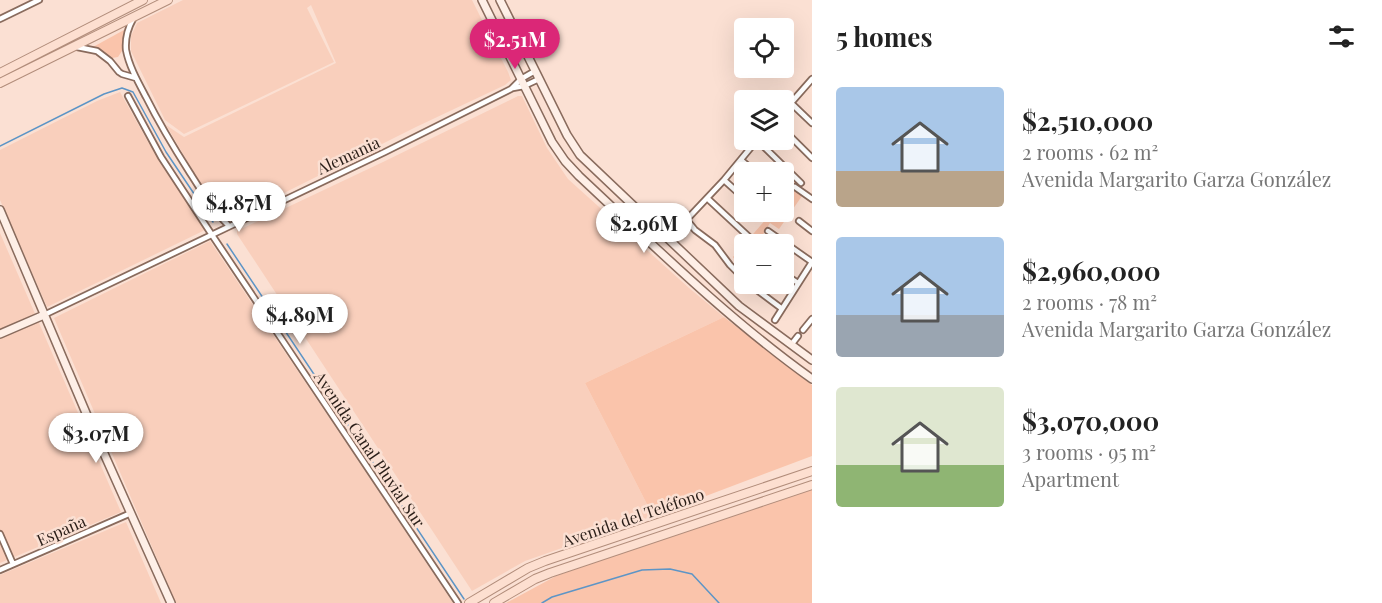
<!DOCTYPE html>
<html lang="en">
<head>
<meta charset="utf-8">
<style>
	body { margin:0; font-family:"Playfair Display",serif; background:#f2f2f2; color:#222; height:100vh; display:flex; flex-direction:column; font-size:22px; white-space:nowrap }
	* { box-sizing:border-box; margin:0 }
	p { font-size:20px; color:#767676 }
	.icon { flex:none; width:33px; height:33px; fill:none; stroke:currentColor; stroke-width:2; stroke-linecap:round; stroke-linejoin:round }
	.map { position:relative; flex:1; overflow:hidden }
	.sheet { display:flex; flex-direction:column; background:#fff; width:570px }
	.sheet>* { flex:none }
	.tools { position:absolute; left:734px; top:18px; display:grid; gap:12px }
	.tools a { display:grid; place-items:center; width:60px; height:60px; border-radius:6px; background:#fff; box-shadow:0 6px 24px #0002; font-size:30px }
	.price { position:absolute; translate:-50% -51px; padding:0 14px; border-radius:21px; background:#fff; color:#222; font-size:20px; line-height:39px; filter:drop-shadow(0 2px 3px #0008) }
	.price::after { content:''; position:absolute; left:50%; top:36px; width:18px; height:14px; margin-left:-9px; background:inherit; clip-path:polygon(0 0,100% 0,50% 100%) }
	.price.active { background:#db2777; color:#fff }
	ul { padding:0; list-style:none }
	li { display:flex; align-items:center; gap:18px; height:150px; padding:0 24px }
	li span { display:grid; place-items:center; flex:none; width:168px; height:120px; border-radius:6px; color:#555 }
	li>.icon { margin-inline-start:auto }
	span .icon { width:72px; height:72px; fill:#fffc; stroke-width:1 }
	li b { font-size:26px }
	h2 { display:flex; justify-content:space-between; align-items:center; height:72px; padding:0 24px; font-size:26px }
	main { display:flex; flex:1; min-height:0 }
	.map>svg:first-child { display:block }
	.built { fill:#f9cfbc }
	.green { fill:#fac4ab }
	.lines { fill:none; stroke-linecap:round; stroke-linejoin:round }
	.stream { stroke:#5d95c6; stroke-width:1.5 }
	.street-casing { stroke:#896b5d; stroke-width:8 }
	.secondary-casing { stroke:#896b5d; stroke-width:10 }
	.primary-casing { stroke:#b28d7b; stroke-width:10 }
	.street { stroke:#fff; stroke-width:4.5 }
	.secondary { stroke:#feefe7; stroke-width:7 }
	.primary { stroke:#fddfd0; stroke-width:8 }
	.labels { text-anchor:middle; dominant-baseline:central; stroke-width:5; stroke-linejoin:round; paint-order:stroke }
	.street-label { font-size:16px; fill:#2a1e18; stroke:#fbe0d3 }
</style>
</head>
<body>
<main>
<div class="map">
<svg width="812" height="603" viewBox="0 0 812 603">
	<rect width="100%" height="100%" fill="#fbe0d3"/>
	<path class="built" d="M 183,0 L 472,0 L 508,72 L 511,80 L 505,85 L 416,127 L 236,217 L 227,217 L 215,208 L 166,125 L 184,137 L 336,63 L 311,5 L 307,8 L 334,62 L 184,134 L 165,120 L 131,51 L 131,36 L 137,23 Z
		M 120,92 L 148,142 L 205,230 L 47,307 L 0,200 L 0,150 L 97,101 Z
		M 518,96 L 522,96 L 547,148 L 568,179 L 689,288 L 724,317 L 585,383 L 653,516 L 525,561 L 472,591 L 237,234 L 237,231 L 383,162 Z
		M 0,233 L 121,512 L 0,563 Z
		M 210,241 L 334,425 L 453,603 L 176,603 L 54,318 Z
		M 126,522 L 161,603 L 0,603 L 0,575 Z"/>
	<path class="green" d="M 124,30 L 122,51 L 118,57 L 112,58 L 99,50 L 93,47 Z
		M 791,177 L 802,186 L 797,191 L 802,196 L 779,229 L 770,223 L 757,244 L 744,244 L 744,260 L 739,266 L 733,257 L 768,217 L 763,212 L 783,212 L 783,184 Z
		M 724,317 L 812,385 L 812,456 L 653,516 L 585,383 Z
		M 812,488 L 812,603 L 506,603 L 556,576 L 673,534 Z"/>
	<g class="lines">
		<path class="stream" d="M 0,146 L 104,94 L 122,88 L 133,92 L 166,152 L 213,222
			M 227,244 L 464,599
			M 542,603 L 552,597 L 642,570 L 670,569 L 692,574 L 719,603"/>
		<defs>
			<path id="street" d="M 0,19 L 39,0
				M 133,19 C 128,28 125,39 126,50 C 129,66 138,82 146,97 C 159,123 174,148 190,173 C 202,192 213,210 229,226
				M 77,47 L 97,51 L 110,61 L 119,72 L 122,74 L 136,78
				M 513,88 L 524,86 L 539,79
				M 128,96 L 161,157 L 212,235 L 458,603
				M 791,103 L 812,123
				M 783,112 L 812,79
				M 783,129 L 812,158
				M 757,140 L 801,183
				M 741,160 L 755,172
				M 724,180 L 744,198
				M 795,187 L 812,199
				M 707,198 L 749,237
				M 758,212 L 764,217
				M 686,219 L 695,230 L 715,245 L 730,265 L 744,279
				M 799,221 L 812,231
				M 768,231 L 812,262 L 775,320
				M 675,232 L 724,180 L 757,140
				M 783,273 L 798,283
				M 749,284 L 781,308
				M 44,315 L 385,152 L 511,89 L 521,79 L 535,71
				M 803,330 L 812,319
				M 791,345 L 798,336
				M 0,534 L 13,564
				M 0,570 L 131,513"/>
			<path id="secondary" d="M 482,0 L 552,142 L 565,161 L 579,176 C 654,246 728,319 812,379
				M 500,0 L 567,135 L 580,155 L 739,306 L 812,360
				M 0,210 L 89,420 L 171,603
				M 0,334 L 44,315"/>
			<path id="primary" d="M 0,73 L 143,0
				M 0,83 L 168,0
				M 469,603 L 528,568 L 545,561 L 812,471
				M 494,603 L 535,579 L 550,573 L 812,485"/>
		</defs>
		<use href="#street" class="street-casing"/>
		<use href="#secondary" class="secondary-casing"/>
		<use href="#primary" class="primary-casing"/>
		<use href="#street" class="street"/>
		<use href="#secondary" class="secondary"/>
		<use href="#primary" class="primary"/>
	</g>
	<g class="labels">
		<g class="street-label">
			<text transform="translate(348 155) rotate(-25)">Alemania</text>
			<text transform="translate(370 449) rotate(56)">Avenida Canal Pluvial Sur</text>
			<text transform="translate(633 517) rotate(-19)">Avenida del Teléfono</text>
			<text transform="translate(61 530) rotate(-24)">España</text>
		</g>
	</g>
</svg>
<div class="tools">
<a><svg class="icon" aria-label="locate" viewBox="0 0 24 24"><circle cx="12" cy="12" r="6"/><path d="M12 2v4M12 18v4M2 12h4M18 12h4"/></svg></a>
<a><svg class="icon" aria-label="layers" viewBox="0 0 24 24"><path d="M12 4l9 5-9 5-9-5zM3 14l9 5 9-5"/></svg></a>
<a>+</a>
<a>−</a>
</div>
<b class="price active" style="left:515px;top:70px">$2.51M</b>
<b class="price" style="left:239px;top:233px">$4.87M</b>
<b class="price" style="left:644px;top:254px">$2.96M</b>
<b class="price" style="left:300px;top:345px">$4.89M</b>
<b class="price" style="left:96px;top:464px">$3.07M</b>
</div>
<section class="sheet">
<h2>5 homes<svg class="icon" aria-label="filters" viewBox="0 0 24 24"><path d="M4 7h16M4 17h16"/><circle cx="9" cy="7" r="2"/><circle cx="15" cy="17" r="2"/></svg></h2>
<ul>
<li><span style="background:linear-gradient(#a9c7e8 70%,#b9a48a 0)"><svg class="icon" aria-label="home" viewBox="0 0 24 24"><path d="M3 11l9-7 9 7M6 9v11h12V9"/></svg></span><div><b>$2,510,000</b><p>2 rooms · 62 m²</p><p>Avenida Margarito Garza González</p></div></li>
<li><span style="background:linear-gradient(#a9c7e8 65%,#9aa5b1 0)"><svg class="icon" aria-label="home" viewBox="0 0 24 24"><path d="M3 11l9-7 9 7M6 9v11h12V9"/></svg></span><div><b>$2,960,000</b><p>2 rooms · 78 m²</p><p>Avenida Margarito Garza González</p></div></li>
<li><span style="background:linear-gradient(#dfe7d0 65%,#8fb573 0)"><svg class="icon" aria-label="home" viewBox="0 0 24 24"><path d="M3 11l9-7 9 7M6 9v11h12V9"/></svg></span><div><b>$3,070,000</b><p>3 rooms · 95 m²</p><p>Apartment</p></div></li>
</ul>
</section>
</main>
</body>
</html>
